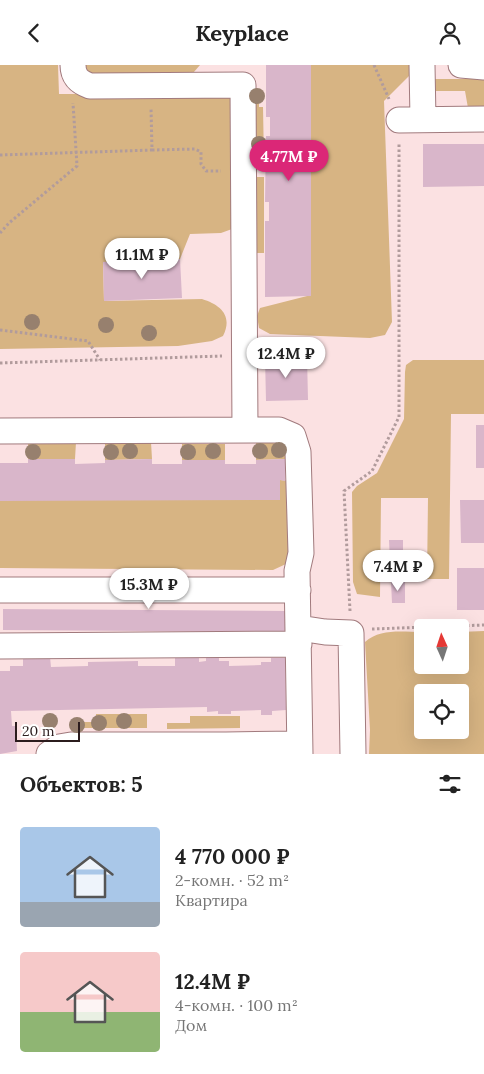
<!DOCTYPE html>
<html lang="ru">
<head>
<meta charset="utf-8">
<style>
	body { margin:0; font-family:Lora,serif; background:#f2f2f2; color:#222; height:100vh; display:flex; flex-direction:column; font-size:19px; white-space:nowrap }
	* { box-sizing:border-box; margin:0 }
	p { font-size:16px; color:#767676 }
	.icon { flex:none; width:28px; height:28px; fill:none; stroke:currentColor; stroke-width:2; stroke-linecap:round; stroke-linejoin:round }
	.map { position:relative; height:689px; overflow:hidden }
	.side { display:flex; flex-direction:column; background:#fff; flex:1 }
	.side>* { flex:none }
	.needle { width:32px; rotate:357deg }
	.controls { position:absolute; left:414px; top:554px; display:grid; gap:10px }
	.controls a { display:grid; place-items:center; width:55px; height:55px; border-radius:5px; background:#fff; box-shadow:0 5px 20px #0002; font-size:25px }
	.scale { position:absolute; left:15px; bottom:12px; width:65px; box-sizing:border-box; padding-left:5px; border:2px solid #2b1c1d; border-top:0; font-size:14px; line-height:18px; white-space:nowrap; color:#2b1c1d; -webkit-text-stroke:4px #fff; paint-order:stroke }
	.price { position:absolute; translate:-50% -42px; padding:0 11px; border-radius:18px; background:#fff; color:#222; font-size:16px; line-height:32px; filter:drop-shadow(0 1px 2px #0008) }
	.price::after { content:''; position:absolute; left:50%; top:30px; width:15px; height:11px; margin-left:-8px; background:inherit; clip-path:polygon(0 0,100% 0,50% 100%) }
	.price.current { background:#db2777; color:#fff }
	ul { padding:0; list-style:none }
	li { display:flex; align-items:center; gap:15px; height:125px; padding:0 20px }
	li span { display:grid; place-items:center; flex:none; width:140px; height:100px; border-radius:5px; color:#555 }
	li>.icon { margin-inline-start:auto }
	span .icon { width:60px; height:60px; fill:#fffc; stroke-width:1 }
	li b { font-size:21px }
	h2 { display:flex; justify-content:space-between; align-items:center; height:60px; padding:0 20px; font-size:21px }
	header { display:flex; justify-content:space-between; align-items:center; height:65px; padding:0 20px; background:#fff; font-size:22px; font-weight:700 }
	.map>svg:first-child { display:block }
	.green { fill:#d7b483; fill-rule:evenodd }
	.building { fill:#d9b6ca }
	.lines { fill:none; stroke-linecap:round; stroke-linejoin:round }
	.minor-casing { stroke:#a17a7d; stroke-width:27 }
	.path { stroke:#b19b9c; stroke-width:3; stroke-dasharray:2.5 2.5; stroke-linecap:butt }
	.minor { stroke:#fff; stroke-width:25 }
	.tree { fill:#97806e }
</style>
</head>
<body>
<header><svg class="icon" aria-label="back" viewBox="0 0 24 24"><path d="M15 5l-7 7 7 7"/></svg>Keyplace<svg class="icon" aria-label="person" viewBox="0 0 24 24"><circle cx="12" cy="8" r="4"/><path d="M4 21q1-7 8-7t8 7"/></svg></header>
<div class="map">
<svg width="484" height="689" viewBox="0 0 484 689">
	<rect width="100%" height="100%" fill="#fbe1e2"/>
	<path class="green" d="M 0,0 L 58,0 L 59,29 L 206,29 L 229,32 L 232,37 L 232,164 L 221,168 L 190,169 L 180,194 L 103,197 L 104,236 L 202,234 C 221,240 233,251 223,271 L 212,276 L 178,281 L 0,284 Z
		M 79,0 L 200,0 L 187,15 L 97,16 Z
		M 311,0 L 412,0 L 412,8 L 384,36 L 392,257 L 385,270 L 370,273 L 270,269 L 259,263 L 257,251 L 260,243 L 311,230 Z
		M 435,14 L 484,14 L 484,48 L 468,43 L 465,26 L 435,26 Z
		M 253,25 L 259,25 L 259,42 L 263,42 L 264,96 L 254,96 Z
		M 254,112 L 264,112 L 264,188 L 254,188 Z
		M 413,295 L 484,295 L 484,349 L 451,349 L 449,514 L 427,514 L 428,433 L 381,433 L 380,532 L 357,529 L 353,517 L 352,427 L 357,421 L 377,408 L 404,354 L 405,307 L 406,300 Z
		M 76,377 L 75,394 L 28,394 L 28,378 Z
		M 151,377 L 152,394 L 105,395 L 105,378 Z
		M 256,378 L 286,378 L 287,391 L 285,394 L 256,395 Z
		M 182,379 L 225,379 L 225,395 L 182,395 Z
		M 280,415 L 292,416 L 293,467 L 286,499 L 273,505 L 0,503 L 0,436 Z
		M 484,566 L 484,689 L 369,689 L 370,665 L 365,577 C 380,563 403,567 422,567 L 422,600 L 460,600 L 460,567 ZM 422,628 L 460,628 L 460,665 L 422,665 Z
		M 96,649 L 147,649 L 147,663 L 72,663 L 72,657 L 96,657 Z
		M 190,651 L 240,651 L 240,663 L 167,664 L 167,658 L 190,658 Z"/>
	<path class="building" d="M 266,0 L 311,0 L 311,231 L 265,232 L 265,156 L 269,156 L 269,137 L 265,137 L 266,71 L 270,71 L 270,52 L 266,52 Z
		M 423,79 L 484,79 L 484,121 L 423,122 Z
		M 180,194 L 182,233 L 104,236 L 103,197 Z
		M 307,291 L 308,335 L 266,336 L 265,292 Z
		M 476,360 L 484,360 L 484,403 L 476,403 Z
		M 28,394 L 75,394 L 75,399 L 105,398 L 105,395 L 152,394 L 152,399 L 182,399 L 182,395 L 225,395 L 225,399 L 256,399 L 256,395 L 285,394 L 285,416 L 280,415 L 280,435 L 0,436 L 0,398 L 28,398 Z
		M 460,435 L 484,435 L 484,478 L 461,478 Z
		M 389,475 L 403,475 L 403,496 L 390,497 Z
		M 457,503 L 484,503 L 484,545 L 457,545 Z
		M 391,517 L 405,517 L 405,538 L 392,538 Z
		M 3,544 L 287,546 L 287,567 L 3,565 Z
		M 199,591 L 199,597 L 206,596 L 206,593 L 219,593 L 219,596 L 229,596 L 229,601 L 261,600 L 261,597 L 271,597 L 271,593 L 285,593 L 286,645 L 272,646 L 272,650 L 261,650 L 261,645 L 231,646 L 231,649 L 218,649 L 218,646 L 207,647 L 207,642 L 11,646 L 12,661 L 16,661 L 17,686 L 0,689 L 0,606 L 10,606 L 10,601 L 23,601 L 23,592 L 50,592 L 51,602 L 88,601 L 88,597 L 138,596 L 138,601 L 175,601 L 175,592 Z"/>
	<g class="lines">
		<defs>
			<path id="minor" d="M 73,0 C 73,12 79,17 90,21 L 243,20 L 245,365
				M 422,0 L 423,54
				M 461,0 L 484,2
				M 399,55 L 484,54
				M 0,366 L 279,365 L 293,371 L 298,387 L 301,488 L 297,506 L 300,689
				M 0,525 L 298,525
				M 299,563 L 325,567 L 351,568 L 353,689
				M 0,581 L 299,579
				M 226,680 L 299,679
				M 49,689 L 59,682 L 71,680 L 226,680 L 227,689"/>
		</defs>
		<use href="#minor" class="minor-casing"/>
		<path class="path" d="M 374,0 L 389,34
			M 152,85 L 195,84 L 201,87 L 201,99 L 206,106 L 221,106
			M 0,90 L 152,85 L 151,43
			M 0,168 L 9,158 L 77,101 L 73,38
			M 0,265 L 88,276 L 100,295
			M 0,298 L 222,291
			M 350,546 L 344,426 L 372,406 L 399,352 L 399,78
			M 372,564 L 484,560"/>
		<use href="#minor" class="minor"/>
	</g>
	<g class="tree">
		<circle cx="257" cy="31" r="8"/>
		<circle cx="259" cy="79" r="8"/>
		<circle cx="32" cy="257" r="8"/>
		<circle cx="106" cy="260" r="8"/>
		<circle cx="149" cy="268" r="8"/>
		<circle cx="279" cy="385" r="8"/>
		<circle cx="130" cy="386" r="8"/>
		<circle cx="213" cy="386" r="8"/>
		<circle cx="260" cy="386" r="8"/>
		<circle cx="33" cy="387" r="8"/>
		<circle cx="111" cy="387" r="8"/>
		<circle cx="188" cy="387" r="8"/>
		<circle cx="50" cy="656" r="8"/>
		<circle cx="124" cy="656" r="8"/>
		<circle cx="99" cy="658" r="8"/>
		<circle cx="77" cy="660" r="8"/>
	</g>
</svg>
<div class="controls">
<a><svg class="needle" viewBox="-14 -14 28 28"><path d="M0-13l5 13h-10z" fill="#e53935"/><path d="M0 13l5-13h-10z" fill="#767676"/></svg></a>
<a><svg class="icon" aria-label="locate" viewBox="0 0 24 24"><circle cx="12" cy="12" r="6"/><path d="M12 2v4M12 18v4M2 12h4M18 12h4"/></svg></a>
</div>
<div class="scale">20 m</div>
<b class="price current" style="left:289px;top:117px">4.77M ₽</b>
<b class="price" style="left:142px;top:215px">11.1M ₽</b>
<b class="price" style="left:286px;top:314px">12.4M ₽</b>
<b class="price" style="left:398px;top:527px">7.4M ₽</b>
<b class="price" style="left:149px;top:545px">15.3M ₽</b>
</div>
<section class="side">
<h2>Объектов: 5<svg class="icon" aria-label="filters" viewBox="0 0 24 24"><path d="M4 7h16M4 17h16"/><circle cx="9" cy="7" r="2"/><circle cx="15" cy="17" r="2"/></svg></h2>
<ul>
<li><span style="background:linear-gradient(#a9c7e8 75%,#9aa5b1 0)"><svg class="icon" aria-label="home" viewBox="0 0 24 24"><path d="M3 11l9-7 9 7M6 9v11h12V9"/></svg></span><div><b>4 770 000 ₽</b><p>2-комн. · 52 m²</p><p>Квартира</p></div></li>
<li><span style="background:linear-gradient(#f6c9c9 60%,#8fb573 0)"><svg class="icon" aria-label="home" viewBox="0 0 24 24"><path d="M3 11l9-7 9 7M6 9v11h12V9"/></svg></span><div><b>12.4M ₽</b><p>4-комн. · 100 m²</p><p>Дом</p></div></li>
</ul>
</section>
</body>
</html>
